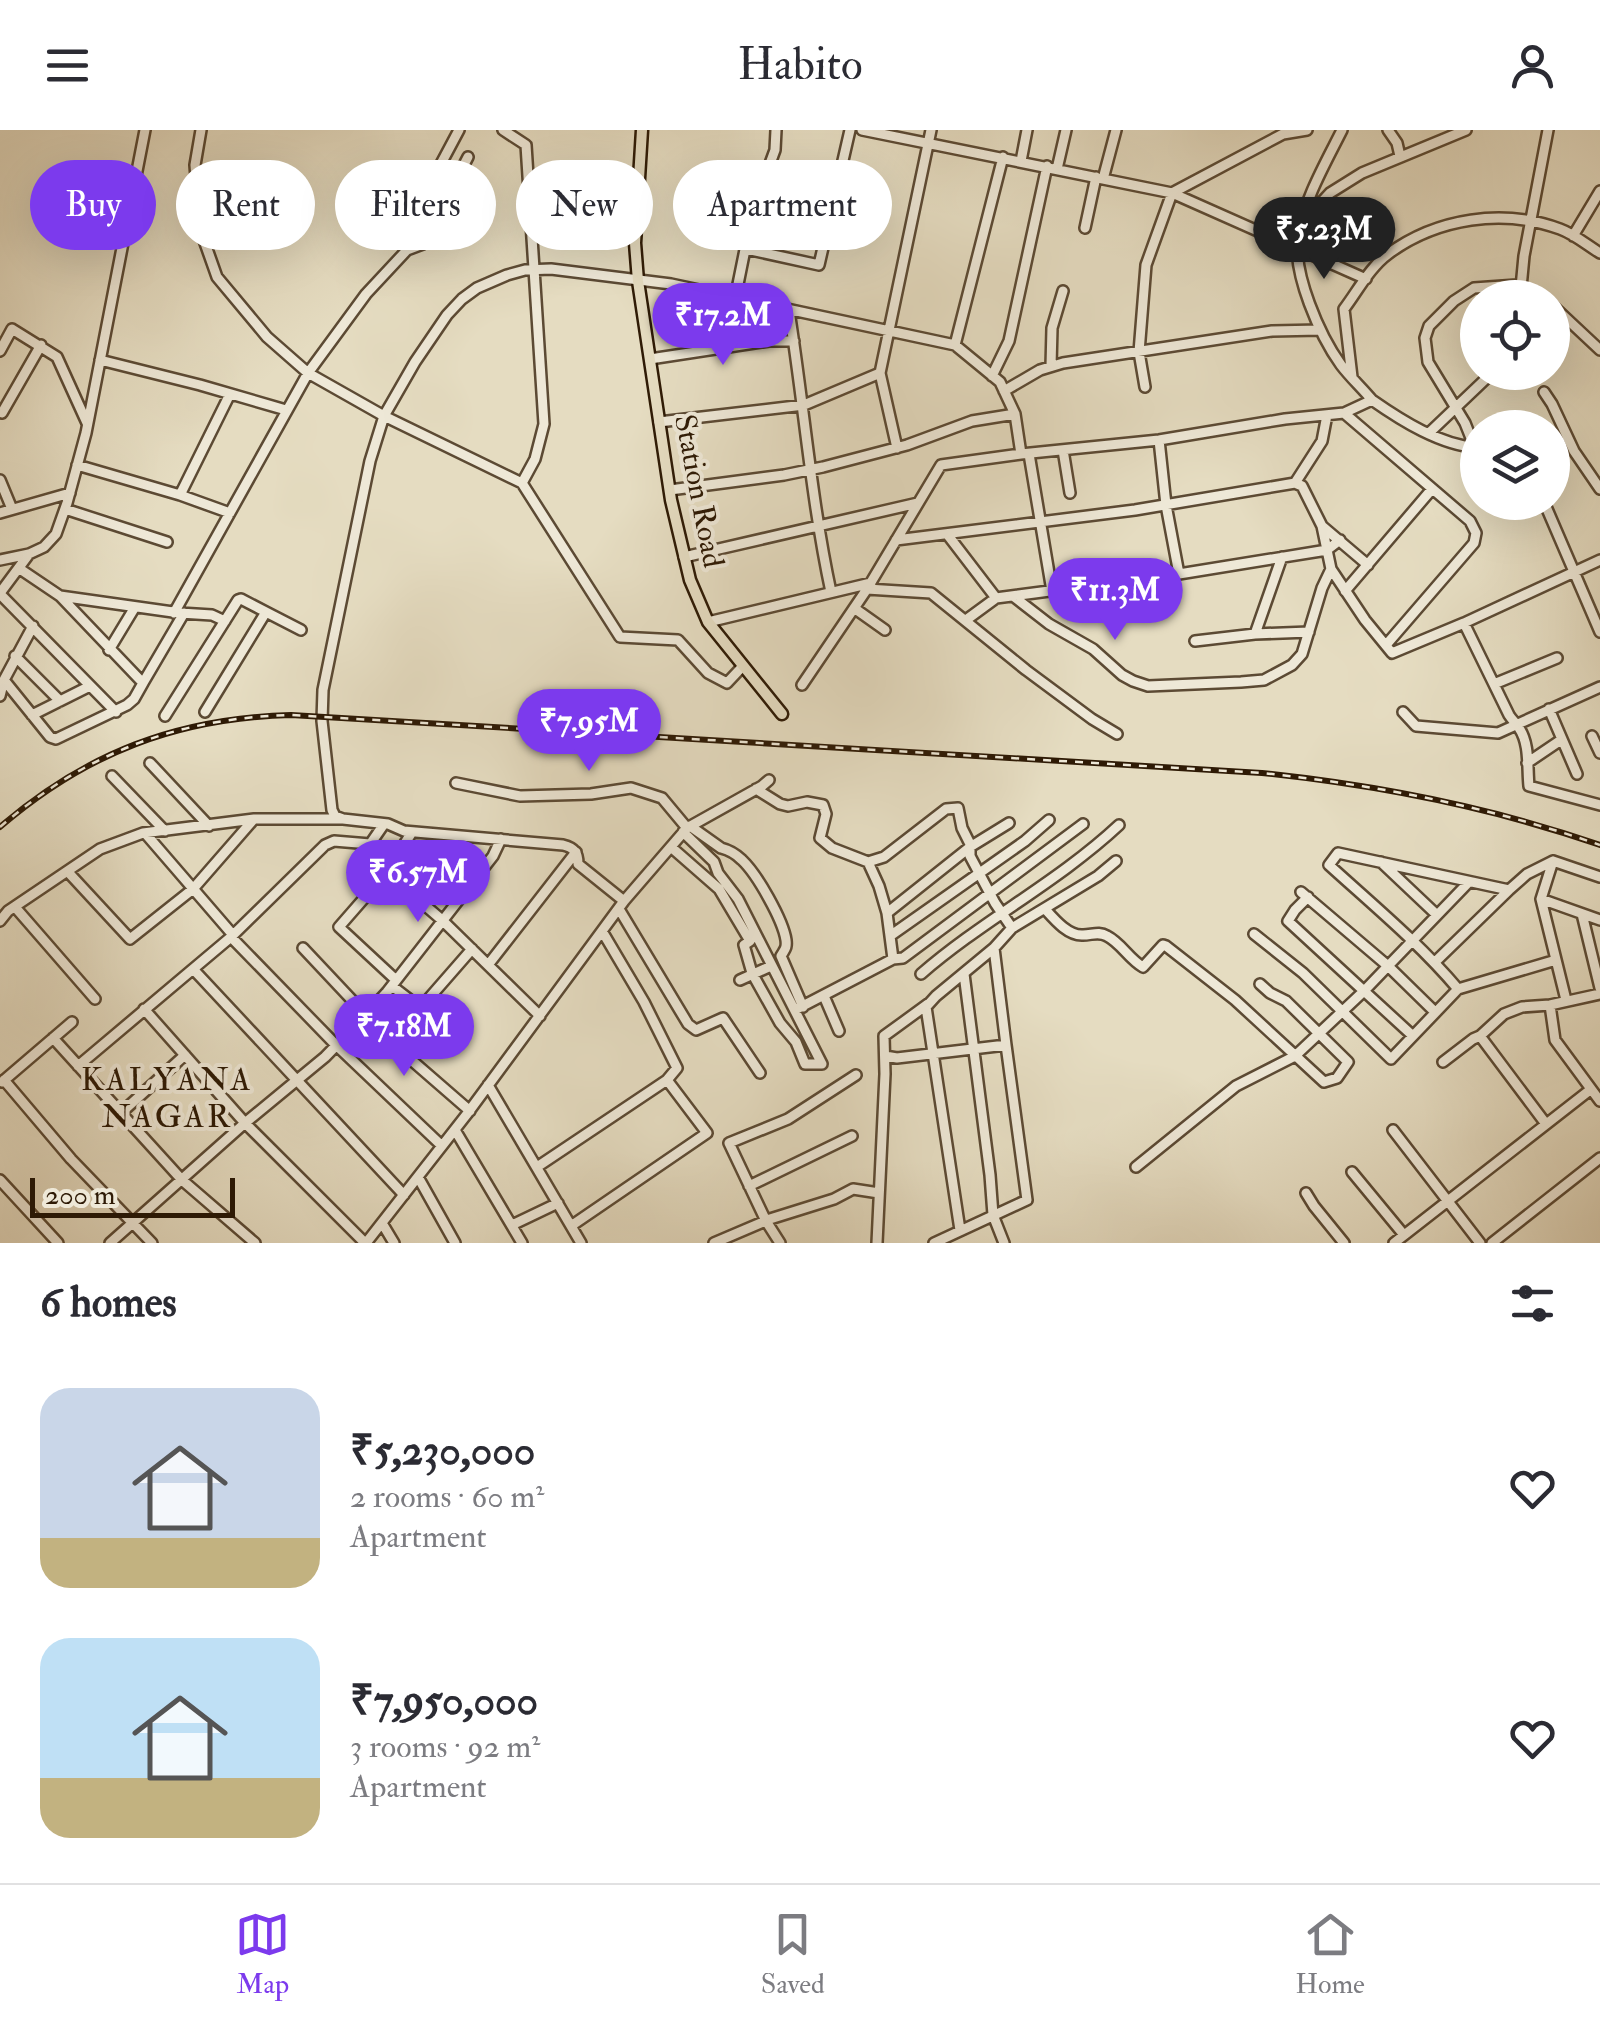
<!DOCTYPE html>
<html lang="en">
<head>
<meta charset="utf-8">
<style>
	body { margin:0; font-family:"IM FELL Double Pica",serif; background:#f2f2f3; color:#2b2b33; height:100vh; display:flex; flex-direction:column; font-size:38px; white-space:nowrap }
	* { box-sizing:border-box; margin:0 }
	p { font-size:32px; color:#7c7c81 }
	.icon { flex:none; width:55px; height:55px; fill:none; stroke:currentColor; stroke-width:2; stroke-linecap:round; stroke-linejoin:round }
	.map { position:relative; height:1113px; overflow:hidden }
	.drawer { display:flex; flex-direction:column; background:#fff; flex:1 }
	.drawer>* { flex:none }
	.hud { position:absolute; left:30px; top:30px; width:1000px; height:90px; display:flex; gap:20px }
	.buttons { position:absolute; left:1460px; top:150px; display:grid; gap:20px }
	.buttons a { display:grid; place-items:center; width:110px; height:110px; border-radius:50%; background:#fff; box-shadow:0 10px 40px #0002; font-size:50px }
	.scale { position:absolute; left:30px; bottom:25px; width:205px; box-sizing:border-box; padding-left:10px; border:5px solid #2e1a05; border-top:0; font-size:28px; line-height:35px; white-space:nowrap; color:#2e1a05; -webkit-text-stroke:8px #eee8d7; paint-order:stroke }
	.price { position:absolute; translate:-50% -85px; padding:0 22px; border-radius:35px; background:#7c3aed; color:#fff; font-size:32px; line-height:65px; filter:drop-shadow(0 2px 5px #0008) }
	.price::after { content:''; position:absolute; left:50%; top:60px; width:30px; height:22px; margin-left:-15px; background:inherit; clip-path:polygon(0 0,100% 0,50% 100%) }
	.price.selected { background:#222; color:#fff }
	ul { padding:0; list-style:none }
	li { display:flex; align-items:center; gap:30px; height:250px; padding:0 40px }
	li span { display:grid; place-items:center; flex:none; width:280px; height:200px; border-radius:30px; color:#555 }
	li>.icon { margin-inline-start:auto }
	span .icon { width:120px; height:120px; fill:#fffc; stroke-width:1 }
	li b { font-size:42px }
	h2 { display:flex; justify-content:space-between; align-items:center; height:120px; padding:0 40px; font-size:42px }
	.pill { padding:0 35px; border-radius:45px; background:#fff; box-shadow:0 10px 40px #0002; font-size:35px; line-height:90px }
	.pill.selected { background:#7c3aed; color:#fff }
	header { display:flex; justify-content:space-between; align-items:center; height:130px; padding:0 40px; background:#fff; font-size:45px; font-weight:600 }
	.tab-bar { display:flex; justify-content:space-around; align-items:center; height:140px; border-top:2px solid #e1e1e2; background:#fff; font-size:28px; color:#7c7c81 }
	.tab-bar a { display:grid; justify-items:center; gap:5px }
	.tab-bar .selected { color:#7c3aed }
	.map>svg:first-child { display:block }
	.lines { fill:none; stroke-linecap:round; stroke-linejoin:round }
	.minor-casing { stroke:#5c4a34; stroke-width:14 }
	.major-casing { stroke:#2e1a05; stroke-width:15 }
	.minor { stroke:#eee8d7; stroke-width:9 }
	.major { stroke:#e5dcc1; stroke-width:10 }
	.rail-casing { stroke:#2e1a05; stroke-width:6 }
	.rail { stroke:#eee8d7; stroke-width:2.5; stroke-dasharray:8; stroke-linecap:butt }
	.labels { text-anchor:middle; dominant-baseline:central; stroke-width:8; stroke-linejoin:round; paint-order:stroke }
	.street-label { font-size:30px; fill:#2e1a05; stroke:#eee8d7 }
	.neighbourhood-label { font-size:32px; letter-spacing:2.5px; fill:#2e1a05; stroke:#eee8d7 }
</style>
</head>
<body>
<header><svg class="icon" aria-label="menu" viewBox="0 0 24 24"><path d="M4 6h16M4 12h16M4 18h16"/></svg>Habito<svg class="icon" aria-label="person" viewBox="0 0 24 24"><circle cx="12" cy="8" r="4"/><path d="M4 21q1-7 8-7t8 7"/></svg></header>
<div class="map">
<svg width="1600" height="1113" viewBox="0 0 1600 1113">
	<rect width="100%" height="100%" fill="#e5dcc1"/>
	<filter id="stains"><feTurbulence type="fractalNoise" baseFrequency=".002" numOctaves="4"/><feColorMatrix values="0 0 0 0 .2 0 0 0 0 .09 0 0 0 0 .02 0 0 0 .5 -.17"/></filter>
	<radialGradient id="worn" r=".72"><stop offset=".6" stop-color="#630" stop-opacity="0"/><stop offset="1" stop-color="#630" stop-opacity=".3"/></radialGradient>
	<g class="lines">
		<defs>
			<path id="minor" d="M 201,0 L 195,35 L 200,99 L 217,147 L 267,207 L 308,243 L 384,286 L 522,353 L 620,507 L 678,510 L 708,543 L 727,553 L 742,537
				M 503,0 L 526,15 L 544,294 L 535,329 L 522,353
				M 862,0 L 1172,63 L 1366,149
				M 1342,0 C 1325,34 1305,68 1298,106 C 1292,143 1320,206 1341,235 C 1350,247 1362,258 1372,270
				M 1388,0 L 1397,13 L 1400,26
				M 1021,31 L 1027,0
				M 1057,39 L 1066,0
				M 1103,49 L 1116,0
				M 1305,90 L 1330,63 L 1362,43 L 1466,0
				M 1085,98 L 1096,47
				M 1573,106 L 1600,61
				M 402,107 L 459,0
				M 746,119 L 819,135 L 850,0
				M 1520,168 L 1524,126 L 1548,0
				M 735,169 L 753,80 L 775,20 L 776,0
				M 1552,175 L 1600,220
				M 789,181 C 804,275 811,369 831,462
				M 955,215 L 1003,27
				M 0,221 L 12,199 L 57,227 L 87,293
				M 650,229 L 769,211 L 794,211
				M 100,230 L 200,255 L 286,280
				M 1051,236 L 1052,198 L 1063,161
				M 992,246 L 1009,211 L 1047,36
				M 1352,247 L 1344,179 C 1357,162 1370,137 1388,124 C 1437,88 1503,78 1560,99 C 1574,104 1587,115 1600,123
				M 1145,257 L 1139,222 L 1146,135 L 1172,63 L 1283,4 L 1307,0
				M 1004,261 L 1040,240 L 1063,233 L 1272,201 L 1320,200
				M 1544,262 L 1552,274 L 1574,321 L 1600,359
				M 2,283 L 41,215
				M 1344,283 L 1470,391 L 1476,403 L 1474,413 L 1386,515
				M 659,292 L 804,275 L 880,243
				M 1429,303 L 1493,242
				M 1159,310 L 1166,375 L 1179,444
				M 897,318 L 880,243 L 931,0
				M 1475,318 L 1465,293 L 1428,232 L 1425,208 L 1429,196 L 1454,171 L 1474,158 L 1517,155 L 1539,168
				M 1063,320 L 1070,363
				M 1029,324 L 1052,461
				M 77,335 L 180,365 L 230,383
				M 0,350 L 12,379
				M 1295,353 L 1322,311 L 1327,285
				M 670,360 L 784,345 L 823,337 L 907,315 L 972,291 L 1015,284
				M 180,365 L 230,264
				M 1544,372 L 1600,502
				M 65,379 L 167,412
				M 0,383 L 70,363
				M 1322,396 L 1331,439 L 1365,490 L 1392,523 L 1464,493 L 1600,430
				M 947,404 L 996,468
				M 896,410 L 1135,380 L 1295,353 L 1302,356 L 1322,396 L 1368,435
				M 684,427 L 918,373
				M 0,430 L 29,424 L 44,417 L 56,404 L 67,373 L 86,303 L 145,0
				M 20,439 L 60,466 L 143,553 L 184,483
				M 867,459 L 931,463 L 1026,540 L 1092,589 L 1117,604
				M 1345,461 L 1432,359
				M 0,463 L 29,424
				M 0,464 L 116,582
				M 60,466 L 180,483 L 212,485 L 225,491
				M 1013,466 L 1049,494 L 1093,519 L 1122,545 L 1133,551 L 1148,556 L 1241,552 L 1264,550 L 1292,535 L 1302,524 L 1322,458 L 1331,439
				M 854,478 L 885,500
				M 266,482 L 301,500
				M 174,483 L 308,243 L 366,164 L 407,120 L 423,114 L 468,27
				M 966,490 L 996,468 L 1179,444 L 1327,420 L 1340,410
				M 708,492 L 871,453
				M 1464,493 L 1509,585 C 1512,590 1516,593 1519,598 C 1530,614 1527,637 1529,656 L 1600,675
				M 1255,504 L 1282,427
				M 1195,511 L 1255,504 L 1309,502
				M 109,520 L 135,477
				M 15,526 L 60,571
				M 4,550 L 33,496
				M 1494,554 L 1557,528
				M 802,555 L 867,459 L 941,335 L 1021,324
				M 0,566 L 4,550 L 50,607 L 56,609 L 127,575 L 134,569 L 143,553
				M 1549,579 L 1577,644
				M 1403,582 L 1416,596 L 1498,603 L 1600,557
				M 32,585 L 90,556
				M 165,586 L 238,470 L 241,469 L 266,482 L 205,582
				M 1592,606 L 1600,623
				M 150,633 L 209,696
				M 1527,633 L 1561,610
				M 112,646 L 165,701
				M 456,653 L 520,666 L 591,664 L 631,658 L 662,668 L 687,698
				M 756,659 L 780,674 L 788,676 L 807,672 L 823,675 L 826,684 L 820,708 L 832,718 L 868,732 L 879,756 L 887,783 L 893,829 L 795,880
				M 343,689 L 335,686 L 332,680 L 322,591 L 323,560 L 370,331 L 384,286 L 415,232 L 447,185 L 462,169 L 477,158 L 507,145 L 525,140 L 551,139 L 671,154 L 955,215 L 1000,252 L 1015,284 L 1021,324 L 1159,310 L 1285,289 L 1344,283 L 1372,270 C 1402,291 1440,315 1478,318
				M 384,694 L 364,723 L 442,790 L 540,886
				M 690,696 L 721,718 C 729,720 736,724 742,730 C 757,744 783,790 786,810 C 787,818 785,819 781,826 L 803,877
				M 145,703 L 233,805
				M 671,717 L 719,759 L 750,811 L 744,815 L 752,843 L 780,893 L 796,912 L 805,934 L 822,934 L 738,769 L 718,743 L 714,732 L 683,702
				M 1553,731 L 1541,769 L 1566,870
				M 868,732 L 884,727 L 946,679 L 958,678 L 962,698 L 970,714 L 970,726 L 995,773 L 1012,798
				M 1381,732 L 1437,785
				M 68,742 L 130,809 L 193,759 L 254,689
				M 1301,762 L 1388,836 L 1469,752
				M 1541,769 L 1600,790
				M 15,777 L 95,869
				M 619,779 L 688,894 L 696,900 L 723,888 L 760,943
				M 1045,779 C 1054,789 1068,806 1083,805 C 1092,805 1099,801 1107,806 C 1121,813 1129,829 1143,837 L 1163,815 L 1166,816 L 1235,870 L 1324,952 L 1337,948 L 1348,932 L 1286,871 L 1270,863 L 1260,854
				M 887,783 L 970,717 L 1009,693
				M 1582,784 L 1600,858
				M 0,791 L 8,781 L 100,719 L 143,703 L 254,689 L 343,689 L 388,694 L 404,701 L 563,715 C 575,718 578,723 578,734 L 624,771
				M 602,801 L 644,872 L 677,938 L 667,950
				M 1254,804 L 1303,843 L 1391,929 L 1458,859 C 1419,813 1373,775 1329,735 L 1338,723 L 1509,760 L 1527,744 L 1553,731 L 1600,747
				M 890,806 L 1025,711 L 1049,690
				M 231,807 L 336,915 L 442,1016
				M 303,818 L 366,885
				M 893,829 L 903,828 L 1083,694
				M 1435,832 L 1509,760
				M 488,835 L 576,722
				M 193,839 L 231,807 L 325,715 L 334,711 L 370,714
				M 921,844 C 983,790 1058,752 1119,695
				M 964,844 L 990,1045 L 993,1085 L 1004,1113
				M 396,850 L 339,797 L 387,742 L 412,702
				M 740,850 L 771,836
				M 392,856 L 414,873 L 424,874 L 472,819
				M 1458,859 L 1556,830
				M 824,866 L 839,901
				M 1550,875 L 1555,910 L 1600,971
				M 926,877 L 960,1100
				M 144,879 L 245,993 L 365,1113
				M 363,888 L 470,981
				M 1413,906 L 1364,861 L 1388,836 L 1435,882
				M 1480,906 L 1546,994
				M 53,908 L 182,1050 L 255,1113
				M 885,926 L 897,928 L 1006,915 L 994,818
				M 1443,932 L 1473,909 L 1480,906 L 1504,884 L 1522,877 L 1550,875 L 1600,864
				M 78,936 L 193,839 L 404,1065
				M 4,950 L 71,1029 L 152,1113
				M 2,952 L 72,892
				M 488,955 L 581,1113
				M 121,983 L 185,925
				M 455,1000 L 522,1113
				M 1393,1000 L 1480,1113
				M 537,1037 L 667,950 L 707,1003 L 571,1096
				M 1136,1037 L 1236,956 L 1295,926 L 1364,861 L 1288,791 L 1295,780 L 1308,767
				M 1352,1042 L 1404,1105
				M 418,1047 L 455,1113
				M 0,1050 L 58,1113
				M 749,1056 L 852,1006
				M 1306,1063 L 1314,1076 L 1344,1113
				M 382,1093 L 394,1113
				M 512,1095 L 558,1073
				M 110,1113 L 245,993 L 325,927 L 363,888 L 387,862 L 493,726 L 501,709
				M 366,1113 L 467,984 L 624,771 L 687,698 L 762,656 L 769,650
				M 714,1113 L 770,1089 L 834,1069 L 853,1059 L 879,1063
				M 780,1113 L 766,1091 L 729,1013 L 788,989 L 856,945
				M 877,1113 L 885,944 L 884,906 L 928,874 L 926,877 L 936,866 L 994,818 L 1012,798 L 1098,746 L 1116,731
				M 934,1113 L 1027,1070 L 1006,915
				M 1394,1113 L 1590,960
				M 1492,1113 L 1600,1028"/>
			<path id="major" d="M 642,0 L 635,113 L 638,151 L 671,370 L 690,450 L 708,492 L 782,584"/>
		</defs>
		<use href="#minor" class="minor-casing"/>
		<use href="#major" class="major-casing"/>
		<use href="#minor" class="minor"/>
		<use href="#major" class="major"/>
		<defs>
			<path id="rail" d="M 0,697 C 86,623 177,588 291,585 L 1262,643 C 1377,655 1491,677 1600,715"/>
		</defs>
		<use href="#rail" class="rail-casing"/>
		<use href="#rail" class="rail"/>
	</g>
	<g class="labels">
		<g class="street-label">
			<text transform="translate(699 361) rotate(79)">Station Road</text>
		</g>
		<g class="neighbourhood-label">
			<text x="167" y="950">KALYANA<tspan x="167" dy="37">NAGAR</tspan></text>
		</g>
	</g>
	<rect width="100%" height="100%" filter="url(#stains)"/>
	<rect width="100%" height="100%" fill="url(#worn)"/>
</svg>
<div class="buttons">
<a><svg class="icon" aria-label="locate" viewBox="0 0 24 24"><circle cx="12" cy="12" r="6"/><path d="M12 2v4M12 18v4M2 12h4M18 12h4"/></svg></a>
<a><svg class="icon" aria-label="layers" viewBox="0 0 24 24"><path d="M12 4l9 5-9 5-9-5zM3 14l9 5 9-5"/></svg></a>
</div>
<div class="scale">200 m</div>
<b class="price selected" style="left:1324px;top:152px">₹5.23M</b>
<b class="price" style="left:723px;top:238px">₹17.2M</b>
<b class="price" style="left:1115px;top:513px">₹11.3M</b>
<b class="price" style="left:589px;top:644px">₹7.95M</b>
<b class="price" style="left:418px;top:795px">₹6.57M</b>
<b class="price" style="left:404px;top:949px">₹7.18M</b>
<div class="hud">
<a class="pill selected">Buy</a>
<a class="pill">Rent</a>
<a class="pill">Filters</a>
<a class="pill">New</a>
<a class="pill">Apartment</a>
</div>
</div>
<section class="drawer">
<h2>6 homes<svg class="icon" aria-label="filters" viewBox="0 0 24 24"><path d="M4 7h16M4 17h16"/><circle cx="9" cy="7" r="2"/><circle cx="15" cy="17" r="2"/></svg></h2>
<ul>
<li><span style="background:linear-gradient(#c9d6e8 75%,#c2b280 0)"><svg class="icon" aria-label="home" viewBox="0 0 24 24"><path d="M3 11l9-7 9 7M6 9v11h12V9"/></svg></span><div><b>₹5,230,000</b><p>2 rooms · 60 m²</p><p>Apartment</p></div><svg class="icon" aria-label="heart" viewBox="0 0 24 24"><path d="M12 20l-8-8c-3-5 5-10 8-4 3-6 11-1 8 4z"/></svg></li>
<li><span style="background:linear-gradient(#bfe0f5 70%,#c2b280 0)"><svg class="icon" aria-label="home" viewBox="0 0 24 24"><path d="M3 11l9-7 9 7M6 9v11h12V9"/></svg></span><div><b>₹7,950,000</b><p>3 rooms · 92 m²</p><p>Apartment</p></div><svg class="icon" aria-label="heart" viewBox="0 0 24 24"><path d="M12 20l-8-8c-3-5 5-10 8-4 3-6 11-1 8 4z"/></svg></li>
</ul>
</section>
<nav class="tab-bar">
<a class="selected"><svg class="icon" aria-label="map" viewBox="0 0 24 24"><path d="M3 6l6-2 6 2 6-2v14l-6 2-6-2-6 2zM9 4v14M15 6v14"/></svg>Map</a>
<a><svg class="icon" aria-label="saved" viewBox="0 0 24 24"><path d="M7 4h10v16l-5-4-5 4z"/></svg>Saved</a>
<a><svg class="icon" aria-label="home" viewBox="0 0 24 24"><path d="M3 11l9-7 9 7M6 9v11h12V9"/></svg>Home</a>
</nav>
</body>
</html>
